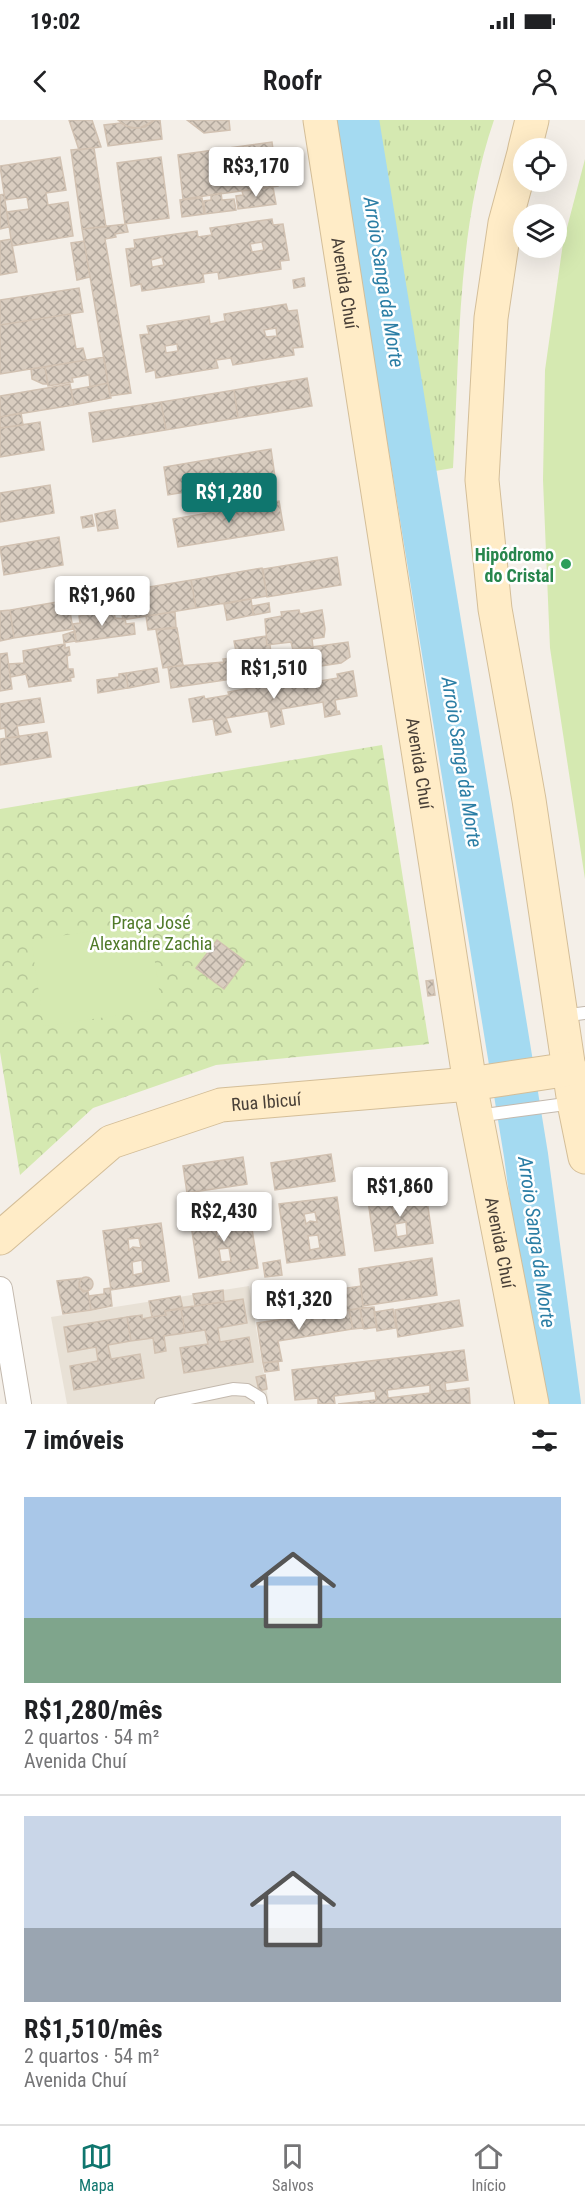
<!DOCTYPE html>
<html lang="pt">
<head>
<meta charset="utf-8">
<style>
	body { margin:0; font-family:"Roboto Condensed",sans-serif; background:#f6f6f6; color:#202124; height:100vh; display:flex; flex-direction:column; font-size:22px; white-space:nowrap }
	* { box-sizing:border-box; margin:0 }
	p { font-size:20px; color:#757577 }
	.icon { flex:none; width:33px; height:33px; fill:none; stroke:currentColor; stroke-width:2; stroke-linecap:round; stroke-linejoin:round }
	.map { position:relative; height:1284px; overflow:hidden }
	.side { display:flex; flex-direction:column; background:#fff; flex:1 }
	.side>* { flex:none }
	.buttons { position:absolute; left:513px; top:18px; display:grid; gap:12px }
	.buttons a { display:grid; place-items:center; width:54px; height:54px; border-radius:50%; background:#fff; box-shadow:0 6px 24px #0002; font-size:30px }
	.price { position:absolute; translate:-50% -51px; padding:0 14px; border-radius:6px; background:#fff; color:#222; font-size:20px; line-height:39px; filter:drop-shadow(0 2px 3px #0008) }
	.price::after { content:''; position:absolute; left:50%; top:36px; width:18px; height:14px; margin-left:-9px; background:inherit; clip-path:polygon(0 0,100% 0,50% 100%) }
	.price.current { background:#0f766e; color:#fff }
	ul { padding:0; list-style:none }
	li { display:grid; align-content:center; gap:12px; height:318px; padding:0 24px }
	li+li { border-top:2px solid #e0e0e0 }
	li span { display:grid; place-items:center; height:186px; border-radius:0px; color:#555 }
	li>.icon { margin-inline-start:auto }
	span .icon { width:108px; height:108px; fill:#fffc; stroke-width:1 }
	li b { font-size:26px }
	h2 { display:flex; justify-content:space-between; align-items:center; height:72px; padding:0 24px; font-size:26px }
	.status { display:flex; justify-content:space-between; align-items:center; height:42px; padding:0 30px; background:#fff; direction:ltr }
	.status svg { height:16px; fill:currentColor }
	header { display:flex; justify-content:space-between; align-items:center; height:78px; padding:0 24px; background:#fff; font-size:27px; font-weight:600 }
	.tabs { display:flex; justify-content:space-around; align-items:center; height:84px; border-top:2px solid #e0e0e0; background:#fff; font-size:16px; color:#757577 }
	.tabs a { display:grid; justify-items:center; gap:3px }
	.tabs .current { color:#0f766e }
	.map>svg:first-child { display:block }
	.residential { fill:#e8e1d6 }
	.grass { fill:url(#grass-tufts) }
	.forest { fill:url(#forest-crowns) }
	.garden { fill:#d5e9b1 }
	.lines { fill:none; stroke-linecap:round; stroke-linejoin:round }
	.river { stroke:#a4daf1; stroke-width:44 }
	.building { fill:url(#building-cross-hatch); stroke:#d1c1b1; stroke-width:1.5; fill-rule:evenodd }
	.lane-casing { stroke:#c3b9ae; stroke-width:14 }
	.street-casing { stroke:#c3b9ae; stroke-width:26 }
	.secondary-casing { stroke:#d4be98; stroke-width:35 }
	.lane { stroke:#fff; stroke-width:12 }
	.street { stroke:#fff; stroke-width:24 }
	.secondary { stroke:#ffecc7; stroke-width:33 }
	.leisure-dot { fill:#2e9e5b; stroke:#fff; stroke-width:2 }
	.labels { text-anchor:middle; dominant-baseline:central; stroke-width:5; stroke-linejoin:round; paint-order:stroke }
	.street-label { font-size:18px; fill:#483f37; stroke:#fff }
	.leisure-label { font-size:18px; font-weight:bold; fill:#27864d; stroke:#fff; text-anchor:end }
	.park-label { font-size:18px; fill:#507a29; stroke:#fff }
	.water-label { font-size:20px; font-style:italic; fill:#2b7ea5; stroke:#fff }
</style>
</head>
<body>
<div class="status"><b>19:02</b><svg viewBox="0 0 49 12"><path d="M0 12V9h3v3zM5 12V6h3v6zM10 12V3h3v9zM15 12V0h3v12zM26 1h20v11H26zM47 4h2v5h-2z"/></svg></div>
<header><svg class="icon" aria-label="back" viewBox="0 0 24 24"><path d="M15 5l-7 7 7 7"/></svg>Roofr<svg class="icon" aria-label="person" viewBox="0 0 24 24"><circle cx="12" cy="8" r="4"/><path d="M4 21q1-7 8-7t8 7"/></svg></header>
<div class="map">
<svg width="585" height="1284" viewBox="0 0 585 1284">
	<defs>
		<pattern id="grass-tufts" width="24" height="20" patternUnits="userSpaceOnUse" patternTransform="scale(1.5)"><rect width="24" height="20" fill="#d5e9b1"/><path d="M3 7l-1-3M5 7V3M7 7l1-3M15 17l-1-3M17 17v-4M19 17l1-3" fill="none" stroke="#b8c999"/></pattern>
		<pattern id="forest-crowns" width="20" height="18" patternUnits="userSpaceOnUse" patternTransform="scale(1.5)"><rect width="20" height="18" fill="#d5e9b1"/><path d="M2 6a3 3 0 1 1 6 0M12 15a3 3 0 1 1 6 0" fill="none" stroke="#b8c999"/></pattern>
		<pattern id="building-cross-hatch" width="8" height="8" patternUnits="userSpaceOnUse" patternTransform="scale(1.5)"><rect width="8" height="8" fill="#d9cdc0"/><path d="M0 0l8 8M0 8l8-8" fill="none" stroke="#b2a89d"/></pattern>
	</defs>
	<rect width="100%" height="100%" fill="#f4efe8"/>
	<path class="residential" d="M 249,1166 L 269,1284 L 67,1284 L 51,1197 Z"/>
	<path class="grass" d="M 378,0 L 494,0 C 456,111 460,232 453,348 L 435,351 Z"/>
	<path class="forest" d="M 382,625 L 429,924 L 216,945 L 93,988 L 20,1055 L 0,932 L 0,689 Z"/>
	<path class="garden" d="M 585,39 L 585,759 L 550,528 L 543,360 L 545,250 L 563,123 Z
		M 149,803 L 162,889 L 44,906 L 31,820 Z"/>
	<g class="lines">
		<path class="river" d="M 357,0 L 526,1035 L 559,1284"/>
	</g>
	<path class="building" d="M 69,0 L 92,0 L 101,27 L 79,30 Z
		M 118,0 L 155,0 L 145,7 L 135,8 L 126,6 Z
		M 155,0 L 160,0 L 162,19 L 108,26 L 104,5 L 121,3 L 131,8 L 140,8 Z
		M 187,0 L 229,0 L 230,10 L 204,13 Z
		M 272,22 L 278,66 L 183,79 L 178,35 Z
		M 94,28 L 106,107 L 82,109 L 71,30 Z
		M 60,37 L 66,70 L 46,73 L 48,85 L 68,82 L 73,116 L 12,126 L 7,92 L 29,89 L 27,77 L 5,80 L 0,46 Z
		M 161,37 L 169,98 L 125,104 L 117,43 Z
		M 273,67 L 276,84 L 238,89 L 236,76 L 243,75 L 242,71 Z
		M 221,73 L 222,80 L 234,79 L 236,90 L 205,94 L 204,81 L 211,80 L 211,75 Z
		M 4,74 L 9,107 L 0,109 L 0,75 Z
		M 202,78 L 204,94 L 182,97 L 180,80 Z
		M 272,99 L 273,105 L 283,104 L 289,140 L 280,141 L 281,149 L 219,159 L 218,152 L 203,154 L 204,162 L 142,171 L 141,164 L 131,166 L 126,129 L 135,128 L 134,120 L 197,111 L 198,117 L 212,115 L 210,108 ZM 262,122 L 264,130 L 252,132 L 250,124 ZM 162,137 L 164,145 L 152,147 L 151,140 Z
		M 126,104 L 128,112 L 115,114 L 116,117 L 105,119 L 131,273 L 110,276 L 82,109 Z
		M 11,119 L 17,152 L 0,155 L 0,121 Z
		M 84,121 L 90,157 L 77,160 L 71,123 Z
		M 304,158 L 305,166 L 294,168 L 293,160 Z
		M 79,168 L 83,192 L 0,205 L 0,180 Z
		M 286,184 L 288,191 L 297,190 L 303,227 L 293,228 L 294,235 L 233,245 L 231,238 L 216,240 L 218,248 L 156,258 L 155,250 L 146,252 L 140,215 L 149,214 L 147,206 L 209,196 L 210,204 L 225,201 L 224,194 ZM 276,208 L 277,216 L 266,217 L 264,210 ZM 177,224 L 178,231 L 166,233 L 165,226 Z
		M 70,194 L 76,229 L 83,228 L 86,240 L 0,254 L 0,205 Z
		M 104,237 L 108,263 L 90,267 L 89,255 L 72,258 L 73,262 L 48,266 L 45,247 Z
		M 45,247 L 48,264 L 43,264 L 32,259 L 31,249 Z
		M 307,258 L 312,286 L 238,298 L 234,270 Z
		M 108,263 L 111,278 L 74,285 L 71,270 Z
		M 70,264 L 74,285 L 0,297 L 0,276 Z
		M 234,270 L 238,298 L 166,310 L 161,282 Z
		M 161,282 L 166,310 L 93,322 L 89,293 Z
		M 21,293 L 23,305 L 0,308 L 0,297 Z
		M 40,302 L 44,330 L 0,337 L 0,308 Z
		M 271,329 L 275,357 L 168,375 L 164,347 Z
		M 50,365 L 54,393 L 0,402 L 0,373 Z
		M 279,381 L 284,410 L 178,427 L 173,399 Z
		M 115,390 L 118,408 L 98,411 L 95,394 Z
		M 92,395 L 94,406 L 83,408 L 81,397 Z
		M 59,417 L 63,445 L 4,455 L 0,427 Z
		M 337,437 L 341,465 L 267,477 L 263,449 Z
		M 262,448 L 267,476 L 196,488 L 191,460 Z
		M 191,460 L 196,488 L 123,500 L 118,472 Z
		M 251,479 L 253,495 L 227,500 L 224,484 Z
		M 68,480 L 73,509 L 14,518 L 10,490 Z
		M 269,483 L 270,492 L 254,495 L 252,486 Z
		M 10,490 L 14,518 L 0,521 L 0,491 Z
		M 114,490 L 115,498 L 125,499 L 126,504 L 134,503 L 135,514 L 76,522 L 73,504 L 80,503 L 79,496 Z
		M 299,490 L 300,494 L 322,490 L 325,509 L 324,517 L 312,519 L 313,527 L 293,530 L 291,522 L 267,525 L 265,499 L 282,496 L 281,492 Z
		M 175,492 L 176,507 L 148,510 L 146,496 Z
		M 177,508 L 183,545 L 163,548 L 156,510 Z
		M 75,511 L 76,521 L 64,523 L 63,515 Z
		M 266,516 L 267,525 L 270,525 L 271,533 L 237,537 L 234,521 Z
		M 348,522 L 350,537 L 341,543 L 171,568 L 168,547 L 224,542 L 223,539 Z
		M 65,524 L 65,528 L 69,527 L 70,535 L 67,536 L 68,549 L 73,549 L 74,557 L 70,558 L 71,561 L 29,567 L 26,554 L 10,557 L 9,544 L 24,543 L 23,531 Z
		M 7,533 L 12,569 L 0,571 L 0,534 Z
		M 157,548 L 159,562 L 128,568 L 126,553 Z
		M 353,551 L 357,576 L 335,580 L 337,592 L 339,591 L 340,594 L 325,597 L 323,582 L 281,589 L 284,604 L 271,607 L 268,591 L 226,598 L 231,612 L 216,615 L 213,599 L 193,602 L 189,579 L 204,576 L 205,579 L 229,575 L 228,572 L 313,557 L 314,562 L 338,558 L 337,554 Z
		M 126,553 L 128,568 L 98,573 L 97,560 L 119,557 L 119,554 Z
		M 40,578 L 44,602 L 17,606 L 19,617 L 6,618 L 5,608 L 0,609 L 0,584 Z
		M 47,612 L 51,637 L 0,645 L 0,619 Z
		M 217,820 L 245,841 L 224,869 L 196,848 Z
		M 433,860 L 435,875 L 428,876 L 426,861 Z
		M 331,1034 L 335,1061 L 275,1070 L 271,1043 Z
		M 243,1037 L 247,1064 L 187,1073 L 183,1046 Z
		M 425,1065 L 433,1123 L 375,1131 L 367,1073 ZM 403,1079 L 404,1090 L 398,1089 L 393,1092 L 392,1081 ZM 406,1102 L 407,1115 L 397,1117 L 395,1104 Z
		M 337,1077 L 345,1135 L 287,1143 L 279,1084 ZM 315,1092 L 317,1102 L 310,1101 L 306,1104 L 304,1094 ZM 318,1115 L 320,1128 L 310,1130 L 308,1116 Z
		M 249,1089 L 258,1148 L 199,1158 L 190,1098 ZM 227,1106 L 229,1115 L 222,1115 L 217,1117 L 216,1107 ZM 229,1128 L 231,1141 L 221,1142 L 219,1129 Z
		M 161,1103 L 169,1161 L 111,1170 L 103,1111 ZM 139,1118 L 141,1128 L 133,1127 L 129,1130 L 128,1119 ZM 142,1140 L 143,1153 L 133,1155 L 132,1142 Z
		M 432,1138 L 437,1175 L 363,1186 L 359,1149 Z
		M 280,1140 L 282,1155 L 265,1157 L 263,1143 Z
		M79 1164a7 7 0 1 1 14 0a7 7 0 1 1-14 0Z
		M 83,1158 L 80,1161 L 79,1167 L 83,1172 L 88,1171 L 91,1190 L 63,1194 L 57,1161 Z
		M 361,1166 L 363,1188 L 302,1197 L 299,1175 Z
		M 110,1168 L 112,1186 L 91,1190 L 89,1176 L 104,1174 L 104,1169 Z
		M 223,1170 L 224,1182 L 195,1186 L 193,1174 Z
		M 180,1176 L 183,1189 L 165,1191 L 166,1195 L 152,1197 L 149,1181 Z
		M 243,1179 L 247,1203 L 218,1208 L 220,1222 L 249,1217 L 253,1242 L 184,1253 L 180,1228 L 208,1224 L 205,1210 L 185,1213 L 181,1188 Z
		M 459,1180 L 463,1206 L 398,1217 L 395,1190 Z
		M 374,1187 L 377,1207 L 364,1209 L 360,1188 Z
		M 181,1188 L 185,1213 L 164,1216 L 166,1231 L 155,1233 L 153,1218 L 131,1221 L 127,1197 L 142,1195 L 142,1199 L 152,1197 L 166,1195 L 165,1191 Z
		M 360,1188 L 363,1208 L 353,1209 L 349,1190 Z
		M 393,1189 L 396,1208 L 377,1211 L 374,1192 Z
		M 349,1190 L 353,1209 L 278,1221 L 282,1241 L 263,1243 L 257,1203 Z
		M 127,1197 L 131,1221 L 108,1225 L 111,1239 L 140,1234 L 144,1258 L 74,1270 L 70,1246 L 98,1241 L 96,1227 L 68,1232 L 64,1207 Z
		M 464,1230 L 468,1260 L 445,1263 L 446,1271 L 469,1268 L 470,1284 L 338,1284 L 376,1280 L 375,1271 L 334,1276 L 335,1284 L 318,1284 L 318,1278 L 295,1280 L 292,1250 ZM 430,1265 L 430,1273 L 388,1278 L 387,1270 Z
		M 278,1241 L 279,1250 L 265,1252 L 263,1243 Z
		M 265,1255 L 267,1269 L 259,1271 L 256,1257 Z"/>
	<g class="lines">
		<defs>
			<path id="lane" d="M 562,896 L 585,893
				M 477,996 L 573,983
				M 161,1284 L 233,1269 L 247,1270 L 260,1278 L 261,1284"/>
			<path id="street" d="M 0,1169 L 19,1284"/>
			<g id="secondary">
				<path id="s1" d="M 320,0 L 470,964 L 532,1284"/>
				<path d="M 525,28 L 532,0"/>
				<path d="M 524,33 L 505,103 L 491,198 L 482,360 L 495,489 L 529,680 L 574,983 L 585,1037"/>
				<path id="s2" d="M 0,1118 L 111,1022 L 221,985 L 470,964 L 570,949"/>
			</g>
		</defs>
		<use href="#lane" class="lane-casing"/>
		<use href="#street" class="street-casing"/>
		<use href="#secondary" class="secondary-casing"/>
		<use href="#lane" class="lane"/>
		<use href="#street" class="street"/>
		<use href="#secondary" class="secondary"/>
	</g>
	<circle class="leisure-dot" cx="566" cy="444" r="6"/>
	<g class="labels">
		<g class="street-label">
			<text stroke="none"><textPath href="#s1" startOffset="165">Avenida Chuí</textPath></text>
			<text stroke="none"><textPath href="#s1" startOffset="651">Avenida Chuí</textPath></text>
			<text stroke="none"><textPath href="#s2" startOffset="308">Rua Ibicuí</textPath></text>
			<text stroke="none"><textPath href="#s1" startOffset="1137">Avenida Chuí</textPath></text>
		</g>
		<g class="leisure-label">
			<text x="554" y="434">Hipódromo<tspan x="554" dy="21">do Cristal</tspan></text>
		</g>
		<g class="park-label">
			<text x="151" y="802">Praça José<tspan x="151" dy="21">Alexandre Zachia</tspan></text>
		</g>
		<g class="water-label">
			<text transform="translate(384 162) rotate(81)">Arroio Sanga da Morte</text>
			<text transform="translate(462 642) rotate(81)">Arroio Sanga da Morte</text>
			<text transform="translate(537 1122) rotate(82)">Arroio Sanga da Morte</text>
		</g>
	</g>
</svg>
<div class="buttons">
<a><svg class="icon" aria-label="locate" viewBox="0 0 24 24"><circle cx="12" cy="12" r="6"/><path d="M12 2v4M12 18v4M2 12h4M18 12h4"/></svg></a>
<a><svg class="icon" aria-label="layers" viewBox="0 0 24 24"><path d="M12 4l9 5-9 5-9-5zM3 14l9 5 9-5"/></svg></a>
</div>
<b class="price" style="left:256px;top:78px">R$3,170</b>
<b class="price current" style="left:229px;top:404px">R$1,280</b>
<b class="price" style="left:102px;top:507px">R$1,960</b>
<b class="price" style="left:274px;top:580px">R$1,510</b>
<b class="price" style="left:400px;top:1098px">R$1,860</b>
<b class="price" style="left:224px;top:1123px">R$2,430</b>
<b class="price" style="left:299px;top:1211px">R$1,320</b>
</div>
<section class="side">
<h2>7 imóveis<svg class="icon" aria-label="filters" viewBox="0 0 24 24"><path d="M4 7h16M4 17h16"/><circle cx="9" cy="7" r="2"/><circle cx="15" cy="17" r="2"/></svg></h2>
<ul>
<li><span style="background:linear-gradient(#a9c7e8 65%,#7fa58c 0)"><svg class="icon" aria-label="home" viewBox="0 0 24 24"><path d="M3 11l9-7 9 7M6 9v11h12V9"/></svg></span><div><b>R$1,280/mês</b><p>2 quartos · 54 m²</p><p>Avenida Chuí</p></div></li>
<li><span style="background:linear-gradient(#c9d6e8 60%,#9aa5b1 0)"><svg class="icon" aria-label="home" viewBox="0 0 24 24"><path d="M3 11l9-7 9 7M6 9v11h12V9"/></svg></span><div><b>R$1,510/mês</b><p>2 quartos · 54 m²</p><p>Avenida Chuí</p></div></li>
</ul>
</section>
<nav class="tabs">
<a class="current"><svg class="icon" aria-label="map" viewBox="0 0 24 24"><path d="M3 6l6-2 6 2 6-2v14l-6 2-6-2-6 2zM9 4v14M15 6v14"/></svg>Mapa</a>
<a><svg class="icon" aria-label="saved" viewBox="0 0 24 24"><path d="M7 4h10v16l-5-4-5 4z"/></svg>Salvos</a>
<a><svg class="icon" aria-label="home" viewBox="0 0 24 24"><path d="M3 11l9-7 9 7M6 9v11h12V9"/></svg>Início</a>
</nav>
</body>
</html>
